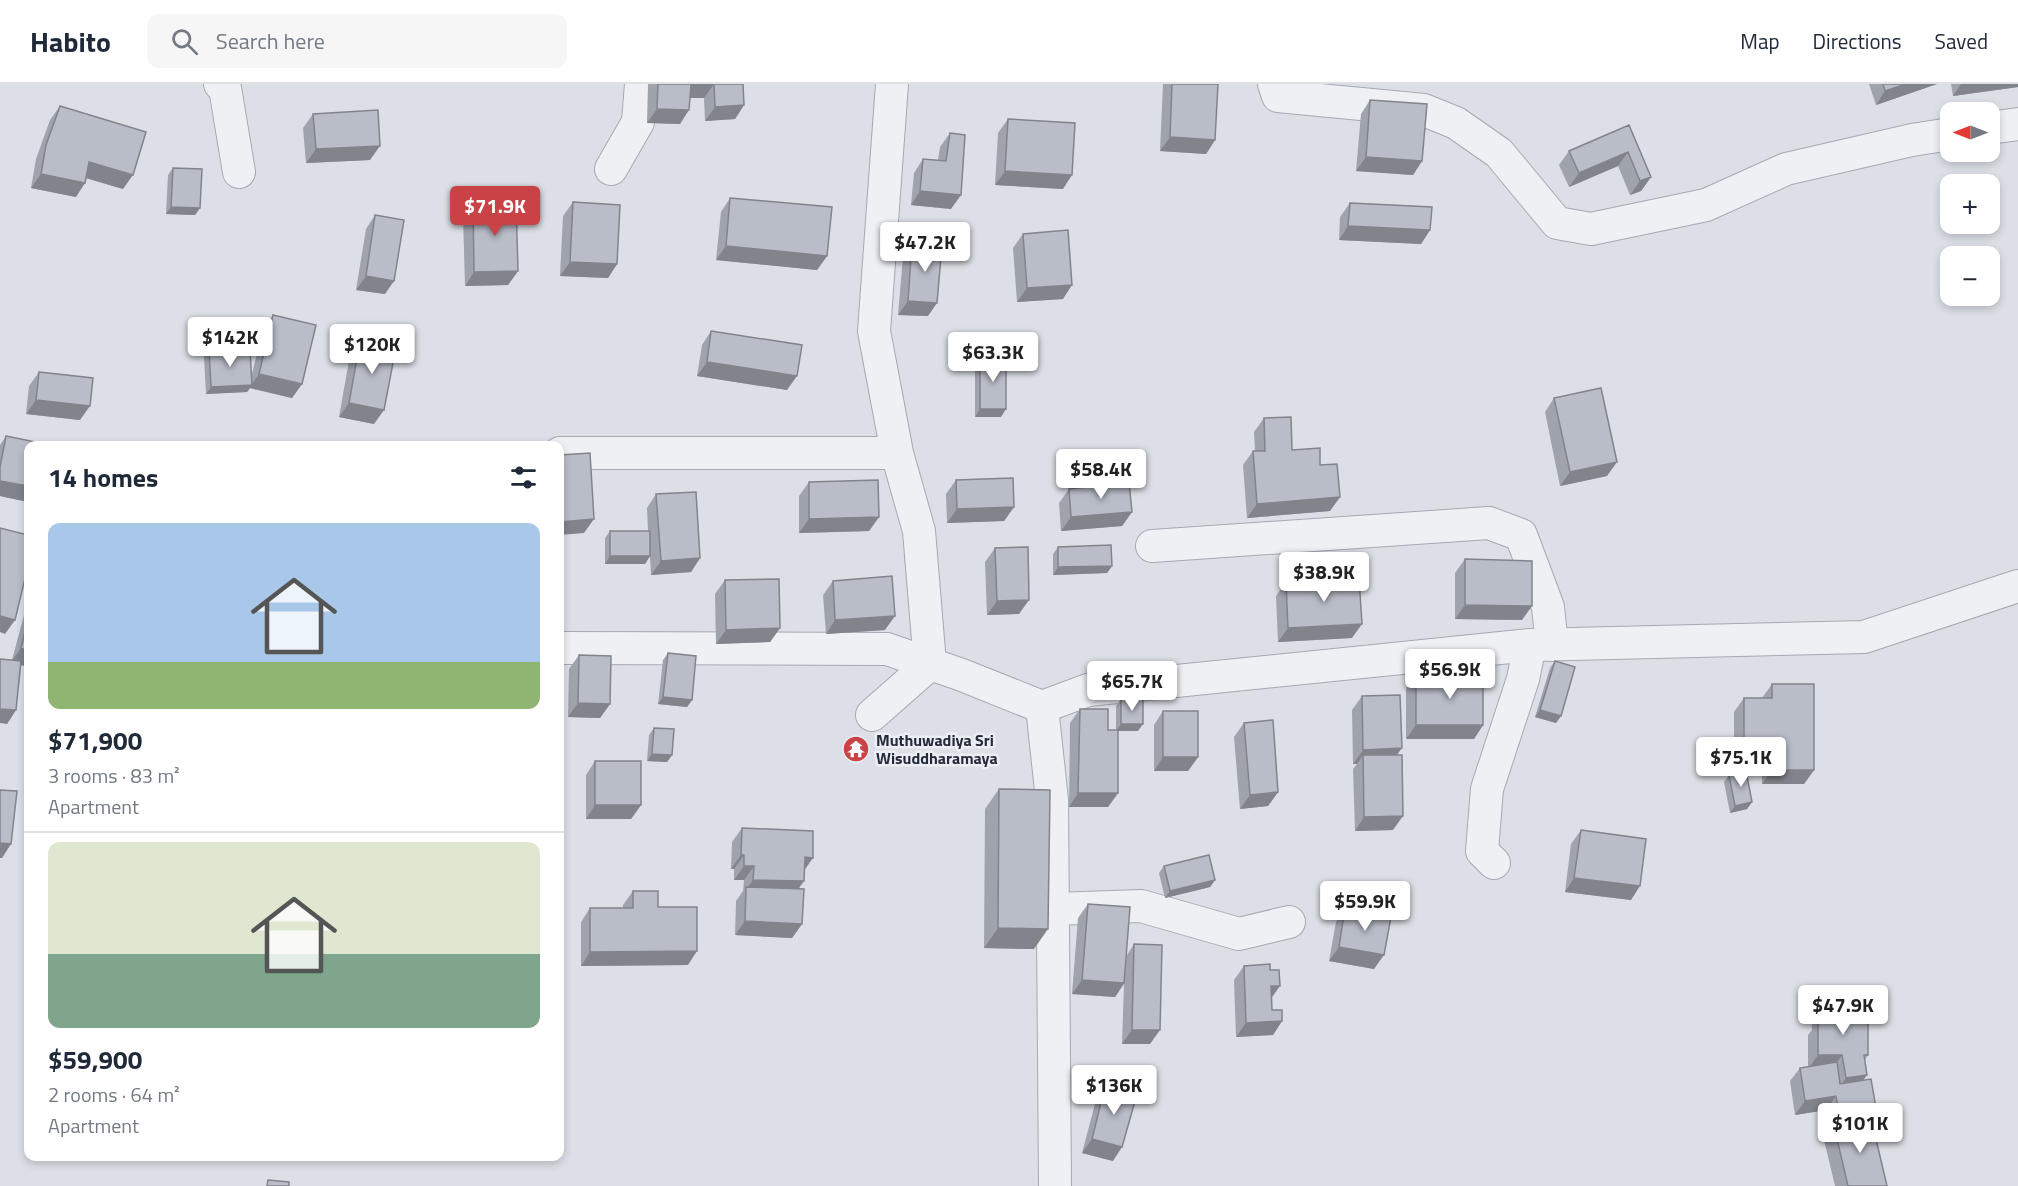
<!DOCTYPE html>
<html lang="en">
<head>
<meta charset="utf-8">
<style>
	body { margin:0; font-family:"Titillium Web",sans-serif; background:#f6f6f7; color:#1f2937; height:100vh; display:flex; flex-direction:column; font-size:22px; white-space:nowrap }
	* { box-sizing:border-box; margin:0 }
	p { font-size:20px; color:#747a83 }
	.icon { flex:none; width:33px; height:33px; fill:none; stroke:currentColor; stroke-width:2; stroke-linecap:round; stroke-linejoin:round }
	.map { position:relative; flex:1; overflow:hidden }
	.drawer { position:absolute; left:24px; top:357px; width:540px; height:720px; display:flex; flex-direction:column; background:#fff; border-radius:12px; box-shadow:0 3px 9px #0003 }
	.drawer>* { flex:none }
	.needle { width:39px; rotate:270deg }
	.tools { position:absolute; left:1940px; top:18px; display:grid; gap:12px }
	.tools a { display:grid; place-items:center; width:60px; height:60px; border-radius:12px; background:#fff; box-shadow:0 3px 9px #0003; font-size:30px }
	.price { position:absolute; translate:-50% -51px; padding:0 14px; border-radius:6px; background:#fff; color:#222; font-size:20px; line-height:39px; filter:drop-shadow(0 2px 3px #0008) }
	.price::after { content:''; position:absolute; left:50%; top:36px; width:18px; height:14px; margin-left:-9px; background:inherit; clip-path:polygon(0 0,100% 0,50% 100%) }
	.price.on { background:#c94246; color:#fff }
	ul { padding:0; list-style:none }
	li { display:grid; align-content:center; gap:12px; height:318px; padding:0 24px }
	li+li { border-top:2px solid #e0e1e3 }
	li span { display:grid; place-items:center; height:186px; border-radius:12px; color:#555 }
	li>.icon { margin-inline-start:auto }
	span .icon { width:108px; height:108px; fill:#fffc; stroke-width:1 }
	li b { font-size:26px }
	h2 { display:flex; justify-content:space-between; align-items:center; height:72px; padding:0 24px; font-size:26px }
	header { display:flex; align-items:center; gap:36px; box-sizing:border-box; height:84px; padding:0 30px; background:#fff; border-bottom:2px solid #e0e1e3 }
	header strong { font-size:28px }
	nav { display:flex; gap:33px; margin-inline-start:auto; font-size:21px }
	.search { width:420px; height:54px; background:#f6f6f7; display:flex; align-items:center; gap:15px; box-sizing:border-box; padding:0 21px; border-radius:12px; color:#747a83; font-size:22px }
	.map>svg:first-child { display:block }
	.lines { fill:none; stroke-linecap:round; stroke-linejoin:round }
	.minor-casing { stroke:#a5a9b3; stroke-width:34 }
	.minor { stroke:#eef0f4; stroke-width:32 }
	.wall { fill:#9fa3ac }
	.shaded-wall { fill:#82848c }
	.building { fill:#b9bdc8; stroke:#82848c; stroke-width:1.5 }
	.labels { text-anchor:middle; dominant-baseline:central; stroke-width:5; stroke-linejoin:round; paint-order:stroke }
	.poi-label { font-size:16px; font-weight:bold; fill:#262b3b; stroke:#ebeef4; text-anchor:start }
</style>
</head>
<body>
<header>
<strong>Habito</strong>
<div class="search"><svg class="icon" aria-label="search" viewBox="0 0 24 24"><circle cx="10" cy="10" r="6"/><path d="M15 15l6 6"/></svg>Search here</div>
<nav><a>Map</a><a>Directions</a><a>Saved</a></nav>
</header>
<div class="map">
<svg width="2018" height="1102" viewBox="0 0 2018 1102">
	<rect width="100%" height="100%" fill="#dcdfe6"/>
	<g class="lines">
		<defs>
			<path id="minor" d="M 220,0 L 225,4 L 239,88
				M 1274,0 L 1278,12 L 1424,26 L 1456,39 L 1499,69 L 1557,139 L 1591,145 L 1706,121 L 1786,85 L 1912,56 L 1950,50
				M 1989,44 L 2018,40
				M 611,85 L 638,38 L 641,0
				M 560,369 L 897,369
				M 1152,462 L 1489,439 L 1521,451 L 1548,523 L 1552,561
				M 560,564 L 887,565 L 962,591 L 1042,623 L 1088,606 L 1530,561 L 1864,553 L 2018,502
				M 1042,623 L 1052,716 L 1055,1102
				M 872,631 L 930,580 L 919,447 L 897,369 L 874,247 L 892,0
				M 1494,779 L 1482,767 L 1487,705 L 1523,595 L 1530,561
				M 1053,825 L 1141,822 L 1239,850 L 1289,838"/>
		</defs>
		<use href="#minor" class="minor-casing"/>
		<use href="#minor" class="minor"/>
	</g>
	<path class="wall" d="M 648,0 L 743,0 L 744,21 L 735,35 L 705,37 L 704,14 L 690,14 L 680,40 L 647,39 Z
		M 1163,0 L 1218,0 L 1215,56 L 1206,70 L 1160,67 Z
		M 1869,0 L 1937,0 L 1876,21 Z
		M 1951,0 L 2018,0 L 2018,3 L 1953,12 Z
		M 1370,16 L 1422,77 L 1413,91 L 1356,87 L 1361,30 Z
		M 60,22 L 123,105 L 86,94 L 76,113 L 31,104 L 36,75 L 50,36 Z
		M 313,30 L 370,76 L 306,79 L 303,44 Z
		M 1008,35 L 1063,105 L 995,101 L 998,49 Z
		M 1629,41 L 1651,93 L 1641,107 L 1630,111 L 1618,82 L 1569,103 L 1559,81 L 1569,67 Z
		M 950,49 L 951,125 L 911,121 L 914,89 L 923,75 L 938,76 L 940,63 Z
		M 173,84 L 200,124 L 195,131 L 166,130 L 168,91 Z
		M 730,114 L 827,172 L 817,186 L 716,176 L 721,128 Z
		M 473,118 L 518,187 L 508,201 L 465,202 L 463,132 Z
		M 573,118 L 617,180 L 608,194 L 560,192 L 563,132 Z
		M 1350,119 L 1430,146 L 1421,160 L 1339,156 L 1340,133 Z
		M 375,131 L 385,210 L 356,206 L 366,145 Z
		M 1023,150 L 1063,215 L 1017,218 L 1013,164 Z
		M 912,159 L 928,232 L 898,231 L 903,173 Z
		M 273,231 L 302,300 L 292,314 L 250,304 L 247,308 L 206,310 L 204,273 L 209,266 L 251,294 L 263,245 Z
		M 711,247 L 787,306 L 697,292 L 702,261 Z
		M 360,257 L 374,340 L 339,333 L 350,271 Z
		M 980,273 L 1001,333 L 975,333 L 975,280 Z
		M 39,288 L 80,336 L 26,330 L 29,302 Z
		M 1554,314 L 1607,392 L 1560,402 L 1545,328 Z
		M 1264,334 L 1292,366 L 1320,381 L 1340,413 L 1330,427 L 1247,434 L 1243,381 L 1253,367 L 1255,367 L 1254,348 Z
		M 6,352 L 28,362 L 28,418 L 0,412 L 0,361 Z
		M 956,396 L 1014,423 L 1004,437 L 947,439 L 946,410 Z
		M 809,398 L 879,433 L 869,447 L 799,449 L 799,412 Z
		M 1069,405 L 1132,428 L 1122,442 L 1061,447 L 1059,419 Z
		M 656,410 L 700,474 L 691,488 L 651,491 L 650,472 L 645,480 L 605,480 L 605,454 L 610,447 L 648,447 L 647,424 Z
		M 1058,463 L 1112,482 L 1107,489 L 1053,491 L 1053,470 Z
		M 995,464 L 1019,530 L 987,531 L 985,478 Z
		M 1465,475 L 1522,536 L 1455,535 L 1455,489 Z
		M 725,496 L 780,544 L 770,558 L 716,560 L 715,510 Z
		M 833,497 L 885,546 L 826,550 L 823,511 Z
		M 1286,498 L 1352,554 L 1278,558 L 1276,512 Z
		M 28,525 L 28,583 L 21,581 L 16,626 L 7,640 L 12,576 L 24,531 Z
		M 668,569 L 692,616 L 687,623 L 658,620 L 663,576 Z
		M 579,571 L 610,620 L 600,634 L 568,633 L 569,585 Z
		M 1555,577 L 1556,639 L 1535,633 L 1550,584 Z
		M 1416,590 L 1483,641 L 1474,655 L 1406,655 L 1406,604 Z
		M 1772,600 L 1814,686 L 1804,700 L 1762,700 L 1762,669 L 1734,669 L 1734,628 L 1744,614 L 1762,614 Z
		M 1362,612 L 1397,671 L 1393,746 L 1355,747 L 1353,685 L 1357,680 L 1353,680 L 1352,626 Z
		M 1121,615 L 1138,647 L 1118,647 L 1118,709 L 1108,723 L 1069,723 L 1070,639 L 1080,625 L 1108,646 L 1116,646 L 1116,622 Z
		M 1163,627 L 1198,673 L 1188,687 L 1154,687 L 1154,641 Z
		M 1244,639 L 1278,708 L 1268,722 L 1240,725 L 1234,653 Z
		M 654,644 L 672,671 L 667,678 L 647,677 L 649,651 Z
		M 595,677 L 641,721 L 631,735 L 586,735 L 586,691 Z
		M 1729,691 L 1752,718 L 1747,725 L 1730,729 L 1724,698 Z
		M 999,705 L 1034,865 L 984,864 L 985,725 Z
		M 742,744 L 805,785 L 799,805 L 802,840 L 792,854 L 735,851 L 736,817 L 743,807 L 744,796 L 734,796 L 734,785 L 731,785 L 732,758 Z
		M 1581,746 L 1631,816 L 1565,808 L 1571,760 Z
		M 1164,782 L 1215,796 L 1210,803 L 1165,814 L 1159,789 Z
		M 633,807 L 658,823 L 688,881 L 581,882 L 581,838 L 590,824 L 623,824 L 623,821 Z
		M 1088,820 L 1127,871 L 1134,860 L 1150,960 L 1122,960 L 1124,900 L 1115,913 L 1072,910 L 1078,834 Z
		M 1345,824 L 1374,885 L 1329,877 L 1336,838 Z
		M 1244,882 L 1271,914 L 1272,926 L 1282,937 L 1273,951 L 1236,953 L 1234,896 Z
		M 1821,913 L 1848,937 L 1868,971 L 1865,976 L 1863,996 L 1869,1034 L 1886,1102 L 1835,1102 L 1824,1056 L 1833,1044 L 1829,1044 L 1826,1026 L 1795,1031 L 1790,997 L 1800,984 L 1808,982 L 1808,951 L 1812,946 L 1811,927 Z
		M 1105,1002 L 1113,1077 L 1082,1069 L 1096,1016 Z"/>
	<path class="shaded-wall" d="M 691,0 L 714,0 L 704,14 L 681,14 Z
		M 1906,0 L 1937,0 L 1876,21 L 1885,7 Z
		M 1961,0 L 2018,0 L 2018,3 L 1953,12 Z
		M 744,21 L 735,35 L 705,37 L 715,23 Z
		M 657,25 L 689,26 L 680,40 L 647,39 Z
		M 1170,53 L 1215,56 L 1206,70 L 1160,67 Z
		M 380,62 L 370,76 L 306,79 L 316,65 Z
		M 1628,68 L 1618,82 L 1569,103 L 1579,89 Z
		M 1366,73 L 1422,77 L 1413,91 L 1356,87 Z
		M 89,78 L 133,91 L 123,105 L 79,92 Z
		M 1005,87 L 1072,91 L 1063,105 L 995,101 Z
		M 41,90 L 85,99 L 76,113 L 31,104 Z
		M 1651,93 L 1641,107 L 1630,111 L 1640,97 Z
		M 920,107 L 961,111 L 951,125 L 911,121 Z
		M 171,123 L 200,124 L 195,131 L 166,130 Z
		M 1348,142 L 1430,146 L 1421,160 L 1339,156 Z
		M 726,162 L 827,172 L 817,186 L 716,176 Z
		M 570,178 L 617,180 L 608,194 L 560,192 Z
		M 518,187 L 508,201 L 465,202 L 474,188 Z
		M 366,192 L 394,197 L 385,210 L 356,206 Z
		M 1072,201 L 1063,215 L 1017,218 L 1027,204 Z
		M 908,217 L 937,219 L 928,232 L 898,231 Z
		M 707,278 L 797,292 L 787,306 L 697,292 Z
		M 259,290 L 302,300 L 292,314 L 250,304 L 247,308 L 206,310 L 211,303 L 251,301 Z
		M 36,316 L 90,322 L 80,336 L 26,330 Z
		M 349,319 L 384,326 L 374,340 L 339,333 Z
		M 980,325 L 1006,325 L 1001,333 L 975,333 Z
		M 1617,378 L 1607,392 L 1560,402 L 1570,388 Z
		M 0,397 L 28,402 L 28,418 L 0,412 Z
		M 1340,413 L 1330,427 L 1247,434 L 1257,420 Z
		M 1014,423 L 1004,437 L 947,439 L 957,425 Z
		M 1132,428 L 1122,442 L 1061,447 L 1071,433 Z
		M 879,433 L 869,447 L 799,449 L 809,435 Z
		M 594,435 L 584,449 L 560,451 L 560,438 Z
		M 610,472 L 650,472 L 645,480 L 605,480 Z
		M 700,474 L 691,488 L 651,491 L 661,477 Z
		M 1112,482 L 1107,489 L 1053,491 L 1058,483 Z
		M 1029,516 L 1019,530 L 987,531 L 997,517 Z
		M 1465,521 L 1532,522 L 1522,536 L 1455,535 Z
		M 0,532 L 15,536 L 5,550 L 0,548 Z
		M 895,532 L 885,546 L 826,550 L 835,536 Z
		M 1362,540 L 1352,554 L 1278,558 L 1288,544 Z
		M 780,544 L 770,558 L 716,560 L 726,546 Z
		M 21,564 L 28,567 L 28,583 L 11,578 Z
		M 663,613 L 692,616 L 687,623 L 658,620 Z
		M 578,619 L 610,620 L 600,634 L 568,633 Z
		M 0,625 L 16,626 L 7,640 L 0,639 Z
		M 1540,626 L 1561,632 L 1556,639 L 1535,633 Z
		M 1121,640 L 1143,640 L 1138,647 L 1116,647 Z
		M 1416,641 L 1483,641 L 1474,655 L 1406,655 Z
		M 1744,655 L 1772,655 L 1762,669 L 1734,669 Z
		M 1402,664 L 1392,678 L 1363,671 L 1357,680 L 1353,680 L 1363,666 Z
		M 652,670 L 672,671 L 667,678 L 647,677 Z
		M 1163,673 L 1198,673 L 1188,687 L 1154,687 Z
		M 1772,686 L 1814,686 L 1804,700 L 1762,700 Z
		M 1278,708 L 1268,722 L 1240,725 L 1250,711 Z
		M 1078,709 L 1118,709 L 1108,723 L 1069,723 Z
		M 1752,718 L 1747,725 L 1730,729 L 1735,722 Z
		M 595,721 L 641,721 L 631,735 L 586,735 Z
		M 1403,732 L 1393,746 L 1355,747 L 1364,733 Z
		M 0,759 L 11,760 L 2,774 L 0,774 Z
		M 741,771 L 744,771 L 734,785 L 731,785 Z
		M 805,773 L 813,774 L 803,788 Z
		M 744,782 L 754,782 L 744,796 L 734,796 Z
		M 1574,794 L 1640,802 L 1631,816 L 1565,808 Z
		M 753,796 L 804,797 L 794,811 L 746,806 Z
		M 1215,796 L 1210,803 L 1165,814 L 1170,807 Z
		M 745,837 L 802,840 L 792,854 L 735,851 Z
		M 998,844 L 1048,845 L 1034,865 L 984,864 Z
		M 1339,863 L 1384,871 L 1374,885 L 1329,877 Z
		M 697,867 L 688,881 L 581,882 L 590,868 Z
		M 1082,896 L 1124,899 L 1115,913 L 1072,910 Z
		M 1271,902 L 1280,902 L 1270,916 Z
		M 1282,937 L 1273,951 L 1236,953 L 1246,939 Z
		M 1132,946 L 1160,946 L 1150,960 L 1122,960 Z
		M 1818,971 L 1842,971 L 1832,985 L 1808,985 Z
		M 1867,991 L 1857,1005 L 1836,1008 L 1846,994 Z
		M 1836,1012 L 1826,1026 L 1795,1031 L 1805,1017 Z
		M 1876,1024 L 1866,1038 L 1834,1042 L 1833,1044 L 1829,1044 L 1839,1030 Z
		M 1092,1055 L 1122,1063 L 1113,1077 L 1082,1069 Z
		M 116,1072 L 151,1072 L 149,1075 L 115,1074 Z"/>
	<path class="building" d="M 658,0 L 743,0 L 744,21 L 715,23 L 714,0 L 691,0 L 689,26 L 657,25 Z
		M 1172,0 L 1218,0 L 1215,56 L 1170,53 Z
		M 1883,0 L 1906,0 L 1885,7 Z
		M 1370,16 L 1427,20 L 1422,77 L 1366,73 Z
		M 60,22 L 146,48 L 133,91 L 89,78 L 85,99 L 41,90 L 46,61 Z
		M 378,26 L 380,62 L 316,65 L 313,30 Z
		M 1008,35 L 1075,39 L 1072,91 L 1005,87 Z
		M 1629,41 L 1651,93 L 1640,97 L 1628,68 L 1579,89 L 1569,67 Z
		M 950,49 L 965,51 L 961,111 L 920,107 L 923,75 L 946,77 Z
		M 173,84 L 202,85 L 200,124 L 171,123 Z
		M 730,114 L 832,123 L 827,172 L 726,162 Z
		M 516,117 L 518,187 L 474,188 L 473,118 Z
		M 573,118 L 620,121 L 617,180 L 570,178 Z
		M 1350,119 L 1432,123 L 1430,146 L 1348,142 Z
		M 375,131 L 404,136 L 394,197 L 366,192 Z
		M 1068,146 L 1072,201 L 1027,204 L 1023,150 Z
		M 912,159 L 942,161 L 937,219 L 908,217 Z
		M 273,231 L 316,241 L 302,300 L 259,290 Z
		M 711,247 L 802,261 L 797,292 L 707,278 Z
		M 360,257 L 396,263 L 384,326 L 349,319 Z
		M 250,265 L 252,301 L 211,303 L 209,266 Z
		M 980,273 L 1006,273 L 1006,325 L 980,325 Z
		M 39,288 L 93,294 L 90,322 L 36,316 Z
		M 1601,304 L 1617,378 L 1570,388 L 1554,314 Z
		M 1291,333 L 1292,366 L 1320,364 L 1320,381 L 1337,380 L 1340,413 L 1257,420 L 1253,367 L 1265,367 L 1264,334 Z
		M 6,352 L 55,362 L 28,362 L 28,402 L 0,397 L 0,383 Z
		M 590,369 L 594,435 L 560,438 L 560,371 Z
		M 1013,394 L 1014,423 L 957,425 L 956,396 Z
		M 878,396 L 879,433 L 809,435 L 809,398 Z
		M 1129,398 L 1132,428 L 1071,433 L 1069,405 Z
		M 696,408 L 700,474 L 661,477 L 656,410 Z
		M 0,444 L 28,451 L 28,482 L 15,536 L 0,532 Z
		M 610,447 L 650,447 L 650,472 L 610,472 Z
		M 1111,461 L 1112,482 L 1058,483 L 1058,463 Z
		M 1028,463 L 1029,516 L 997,517 L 995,464 Z
		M 1465,475 L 1532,477 L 1532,522 L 1465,521 Z
		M 892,492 L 895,532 L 835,536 L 833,497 Z
		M 1359,494 L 1362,540 L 1288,544 L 1286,498 Z
		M 779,495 L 780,544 L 726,546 L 725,496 Z
		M 28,536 L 28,567 L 21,564 Z
		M 668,569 L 696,572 L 692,616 L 663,613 Z
		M 579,571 L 611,572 L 610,620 L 578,619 Z
		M 0,575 L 21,577 L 16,626 L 0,625 Z
		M 1555,577 L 1575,583 L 1561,632 L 1540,626 Z
		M 1416,590 L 1483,590 L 1483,641 L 1416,641 Z
		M 1772,600 L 1814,600 L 1814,686 L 1772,686 L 1772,655 L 1744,655 L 1744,614 L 1772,614 Z
		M 1400,611 L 1402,664 L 1363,666 L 1362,612 Z
		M 1121,615 L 1143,615 L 1143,640 L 1121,640 Z
		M 1080,625 L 1108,625 L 1108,646 L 1118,646 L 1118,709 L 1078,709 Z
		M 1163,627 L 1198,627 L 1198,673 L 1163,673 Z
		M 1273,636 L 1278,708 L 1250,711 L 1244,639 Z
		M 654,644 L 674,645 L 672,671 L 652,670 Z
		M 1363,671 L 1402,671 L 1403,732 L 1364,733 Z
		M 595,677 L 641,677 L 641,721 L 595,721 Z
		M 1746,687 L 1752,718 L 1735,722 L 1729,691 Z
		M 999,705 L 1050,706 L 1048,845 L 998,844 Z
		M 0,706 L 17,707 L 11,760 L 0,759 Z
		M 742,744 L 813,747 L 813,774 L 805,773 L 804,797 L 753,796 L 754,782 L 744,782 L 744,771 L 741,771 Z
		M 1581,746 L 1646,755 L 1640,802 L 1574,794 Z
		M 1209,771 L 1215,796 L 1170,807 L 1164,782 Z
		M 746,803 L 804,805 L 802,840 L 745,837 Z
		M 633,807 L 658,807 L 658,823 L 697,823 L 697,867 L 590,868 L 590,824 L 633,824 Z
		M 1088,820 L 1130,823 L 1124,899 L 1082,896 Z
		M 1345,824 L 1391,833 L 1384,871 L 1339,863 Z
		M 1134,860 L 1162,861 L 1160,946 L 1132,946 Z
		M 1270,880 L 1270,886 L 1279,886 L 1280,902 L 1271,902 L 1272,926 L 1282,926 L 1282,937 L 1246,939 L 1244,882 Z
		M 1847,911 L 1848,937 L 1868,937 L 1868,971 L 1864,971 L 1867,991 L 1846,994 L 1842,971 L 1818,971 L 1818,937 L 1822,937 L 1821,913 Z
		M 1837,978 L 1840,1000 L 1871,995 L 1876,1024 L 1839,1030 L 1836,1012 L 1805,1017 L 1800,984 Z
		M 1105,1002 L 1137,1010 L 1122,1063 L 1092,1055 Z
		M 1871,1034 L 1887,1102 L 1848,1102 L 1834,1042 Z
		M 268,1096 L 289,1098 L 289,1102 L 267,1102 Z"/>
	<defs>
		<symbol id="temple-disc" viewBox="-11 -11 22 22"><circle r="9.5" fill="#c94246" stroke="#ebeef4"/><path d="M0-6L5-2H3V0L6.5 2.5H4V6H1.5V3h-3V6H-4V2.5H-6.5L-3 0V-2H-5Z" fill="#fff"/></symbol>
	</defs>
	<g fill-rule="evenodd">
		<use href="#temple-disc" x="841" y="650" width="30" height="30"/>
	</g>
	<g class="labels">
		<g class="poi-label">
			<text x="876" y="656">Muthuwadiya Sri<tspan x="876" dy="18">Wisuddharamaya</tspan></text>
		</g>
	</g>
</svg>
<div class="tools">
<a><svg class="needle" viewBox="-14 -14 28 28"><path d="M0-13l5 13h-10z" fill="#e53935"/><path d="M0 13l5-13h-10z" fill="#747a83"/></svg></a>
<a>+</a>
<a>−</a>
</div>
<b class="price on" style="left:495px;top:153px">$71.9K</b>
<b class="price" style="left:925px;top:189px">$47.2K</b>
<b class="price" style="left:230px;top:284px">$142K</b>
<b class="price" style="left:372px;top:291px">$120K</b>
<b class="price" style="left:993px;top:299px">$63.3K</b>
<b class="price" style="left:1101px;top:416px">$58.4K</b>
<b class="price" style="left:1324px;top:519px">$38.9K</b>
<b class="price" style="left:1450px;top:616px">$56.9K</b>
<b class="price" style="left:1132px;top:628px">$65.7K</b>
<b class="price" style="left:1741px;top:704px">$75.1K</b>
<b class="price" style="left:1365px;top:848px">$59.9K</b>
<b class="price" style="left:1843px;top:952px">$47.9K</b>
<b class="price" style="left:1114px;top:1032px">$136K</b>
<b class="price" style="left:1860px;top:1070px">$101K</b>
<section class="drawer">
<h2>14 homes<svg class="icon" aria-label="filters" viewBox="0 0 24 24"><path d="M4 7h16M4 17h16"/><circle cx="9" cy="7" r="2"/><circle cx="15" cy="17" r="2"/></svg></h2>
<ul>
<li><span style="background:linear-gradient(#a9c7e8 75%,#8fb573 0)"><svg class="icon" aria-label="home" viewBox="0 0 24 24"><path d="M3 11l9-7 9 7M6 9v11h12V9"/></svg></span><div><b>$71,900</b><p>3 rooms · 83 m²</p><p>Apartment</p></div></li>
<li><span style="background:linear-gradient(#dfe7d0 60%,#7fa58c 0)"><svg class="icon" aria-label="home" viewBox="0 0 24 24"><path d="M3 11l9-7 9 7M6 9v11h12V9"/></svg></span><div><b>$59,900</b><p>2 rooms · 64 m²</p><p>Apartment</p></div></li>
</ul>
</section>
</div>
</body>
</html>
